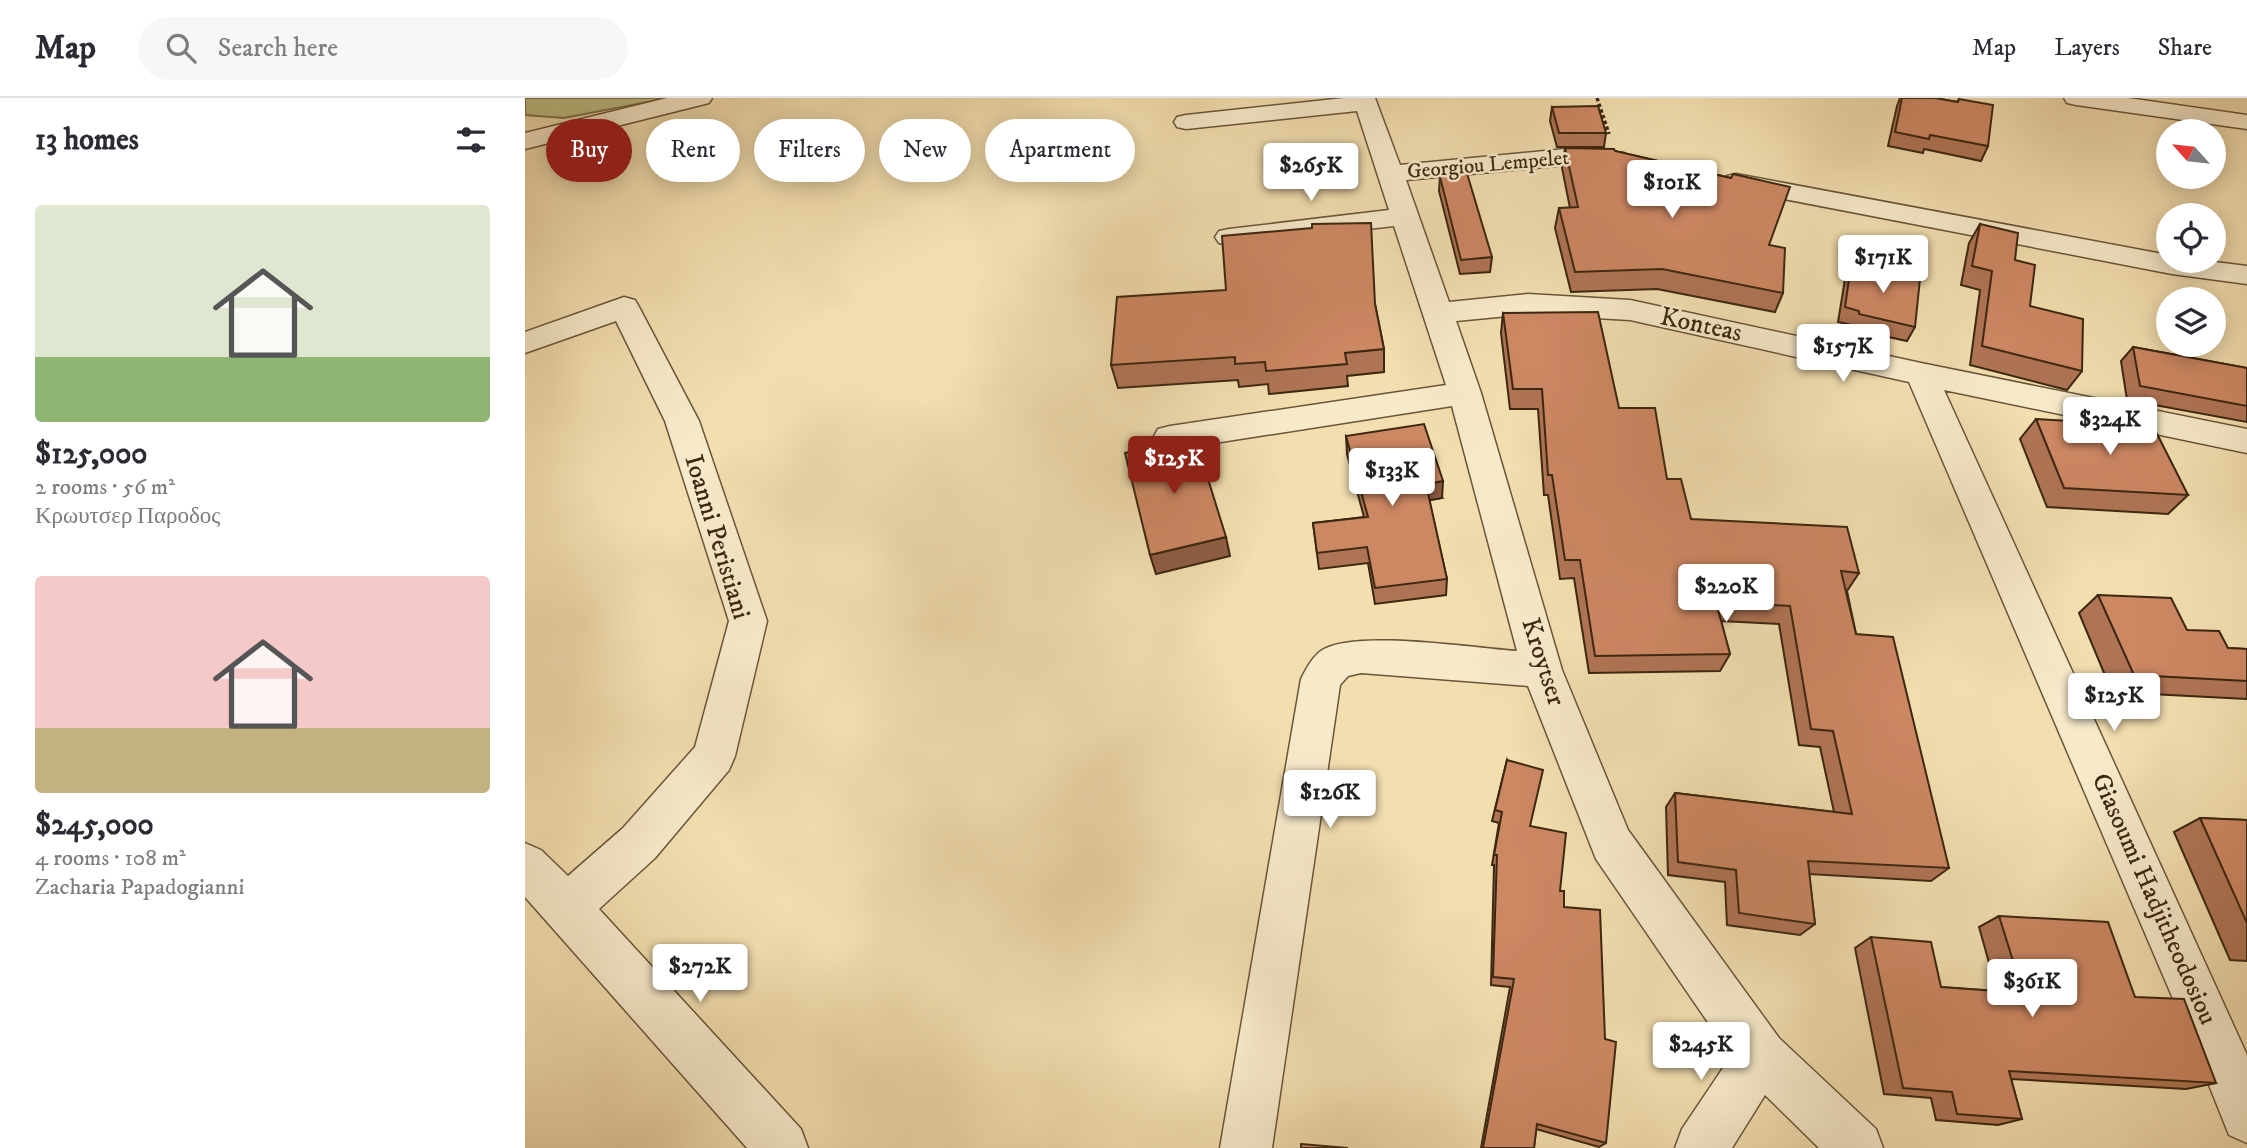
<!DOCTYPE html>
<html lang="en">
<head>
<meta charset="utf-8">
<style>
	body { margin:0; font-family:"IM FELL DW Pica",serif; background:#f7f7f7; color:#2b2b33; height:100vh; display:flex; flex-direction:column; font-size:26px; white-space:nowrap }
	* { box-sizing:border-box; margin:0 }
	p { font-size:23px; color:#7c7c81 }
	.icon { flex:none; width:38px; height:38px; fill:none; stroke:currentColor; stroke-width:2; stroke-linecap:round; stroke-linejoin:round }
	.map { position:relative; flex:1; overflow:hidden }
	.sheet { display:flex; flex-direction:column; background:#fff; width:525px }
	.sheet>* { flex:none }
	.guide { position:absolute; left:21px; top:21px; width:665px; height:63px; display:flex; gap:14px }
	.needle { width:46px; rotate:297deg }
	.tools { position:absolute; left:1631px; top:21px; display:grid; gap:14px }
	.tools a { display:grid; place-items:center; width:70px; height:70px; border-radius:50%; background:#fff; box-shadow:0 4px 18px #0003; font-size:35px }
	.price { position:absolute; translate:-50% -60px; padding:0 16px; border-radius:7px; background:#fff; color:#222; font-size:23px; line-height:46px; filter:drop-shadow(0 2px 4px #0008) }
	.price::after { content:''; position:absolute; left:50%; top:42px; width:21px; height:16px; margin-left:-10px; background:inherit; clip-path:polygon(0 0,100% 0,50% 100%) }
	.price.on { background:#8f2418; color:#fff }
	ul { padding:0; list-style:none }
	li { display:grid; align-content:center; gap:14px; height:371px; padding:0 35px }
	li span { display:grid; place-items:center; height:217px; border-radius:7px; color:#555 }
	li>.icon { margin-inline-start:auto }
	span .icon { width:126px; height:126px; fill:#fffc; stroke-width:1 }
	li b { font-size:30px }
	h2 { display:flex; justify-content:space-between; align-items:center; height:84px; padding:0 35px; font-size:30px }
	.chip { padding:0 24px; border-radius:32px; background:#fff; box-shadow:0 4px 18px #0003; font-size:24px; line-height:63px }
	.chip.on { background:#8f2418; color:#fff }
	header { display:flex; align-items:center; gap:42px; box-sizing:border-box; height:98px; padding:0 35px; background:#fff; border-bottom:2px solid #e1e1e2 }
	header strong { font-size:33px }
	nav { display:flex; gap:38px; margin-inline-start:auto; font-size:24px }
	.search { width:490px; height:63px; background:#f7f7f7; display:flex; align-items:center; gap:18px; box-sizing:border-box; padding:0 24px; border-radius:38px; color:#7c7c81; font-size:26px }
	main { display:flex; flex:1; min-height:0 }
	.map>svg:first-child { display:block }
	.green { fill:#bfc087; stroke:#7e744c; stroke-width:2 }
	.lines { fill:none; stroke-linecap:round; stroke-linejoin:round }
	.minor-casing { stroke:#6a5538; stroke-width:3 }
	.path { stroke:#3c2710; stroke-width:3.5; stroke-dasharray:3.5 2.5; stroke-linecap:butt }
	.minor { fill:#f7eacb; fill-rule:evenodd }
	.wall { fill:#af7455; stroke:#3c2710; stroke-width:2 }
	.shaded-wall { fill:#8f5e45; stroke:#3c2710; stroke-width:2 }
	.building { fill:#cc8763; stroke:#3c2710; stroke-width:2 }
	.labels { text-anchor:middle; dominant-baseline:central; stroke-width:5; stroke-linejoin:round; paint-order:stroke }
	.far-street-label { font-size:21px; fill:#3c2710; stroke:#f7eacb }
	.street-label { font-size:26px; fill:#3c2710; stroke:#f7eacb }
</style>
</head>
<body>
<header>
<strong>Map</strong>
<div class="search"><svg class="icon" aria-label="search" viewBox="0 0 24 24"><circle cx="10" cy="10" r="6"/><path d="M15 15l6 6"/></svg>Search here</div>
<nav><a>Map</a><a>Layers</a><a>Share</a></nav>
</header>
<main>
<section class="sheet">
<h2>13 homes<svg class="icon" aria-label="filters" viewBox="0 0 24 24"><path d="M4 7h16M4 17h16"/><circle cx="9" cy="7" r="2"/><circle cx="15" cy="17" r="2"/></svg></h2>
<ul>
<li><span style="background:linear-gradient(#dfe7d0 70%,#8fb573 0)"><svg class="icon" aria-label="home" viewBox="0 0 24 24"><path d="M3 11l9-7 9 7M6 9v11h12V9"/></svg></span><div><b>$125,000</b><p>2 rooms · 56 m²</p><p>Κρωυτσερ Παροδος</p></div></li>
<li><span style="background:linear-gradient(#f6c9c9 70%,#c2b280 0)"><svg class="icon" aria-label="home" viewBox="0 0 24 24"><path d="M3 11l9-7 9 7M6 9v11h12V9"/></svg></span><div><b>$245,000</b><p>4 rooms · 108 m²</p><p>Zacharia Papadogianni</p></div></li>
</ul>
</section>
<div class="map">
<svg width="1722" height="1050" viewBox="0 0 1722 1050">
	<rect width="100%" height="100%" fill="#f2deaf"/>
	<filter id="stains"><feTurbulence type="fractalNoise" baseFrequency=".00286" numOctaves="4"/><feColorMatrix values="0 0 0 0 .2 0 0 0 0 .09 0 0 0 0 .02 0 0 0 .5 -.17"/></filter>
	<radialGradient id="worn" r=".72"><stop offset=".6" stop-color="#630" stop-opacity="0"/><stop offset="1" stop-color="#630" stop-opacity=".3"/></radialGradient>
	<path class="green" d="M 0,0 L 143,0 L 39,20 L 0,17 Z"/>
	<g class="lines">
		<defs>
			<path id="minor" d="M 142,0 L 187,0 L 184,5 L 0,51 L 0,35 Z
				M 819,0 L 850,0 L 875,67 L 1051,50 L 1099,55 L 1103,60 L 1099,65 L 1090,68 L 1051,66 L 881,82 L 924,204 L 1003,196 L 1105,202 L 1396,265 L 1722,331 L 1722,355 L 1419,292 L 1722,957 L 1722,1045 L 1704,1037 L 1670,952 L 1384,284 L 1105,222 L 1003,216 L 931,223 L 956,295 L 1037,572 L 1103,732 L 1254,940 L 1351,1031 L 1358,1050 L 1294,1050 L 1240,997 L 1207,1050 L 1150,1050 L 1157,1031 L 1206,958 L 1071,761 L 1003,588 L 836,575 L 823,578 L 815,587 L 747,1050 L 695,1050 L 776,581 C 781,571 788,557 799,551 C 834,532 948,550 992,553 L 927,308 L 645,352 L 633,349 L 628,340 L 633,331 L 645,328 L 921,287 L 869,128 L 704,147 L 694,145 L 690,139 L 694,133 L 704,131 L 864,112 L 832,13 L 661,31 L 652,29 L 649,24 L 652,19 L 661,17 Z
				M 1539,0 L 1603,0 L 1722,17 L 1722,31 L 1551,7 L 1542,5 Z
				M 1211,76 L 1643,157 L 1643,163 L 1682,163 L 1722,168 L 1722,186 L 1647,176 L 1202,90 L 1198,84 L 1202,78 Z
				M 99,199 L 110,202 L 114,209 L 174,323 L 242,523 L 210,658 L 204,672 L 130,760 L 74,811 L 276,1031 L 283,1050 L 222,1050 L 0,799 L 0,745 L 16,752 L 43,778 L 98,730 L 170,649 L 204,523 L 140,323 L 91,223 L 0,255 L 0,234 Z"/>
		</defs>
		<use href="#minor" class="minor-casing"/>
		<path class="path" d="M 1072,0 L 1084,36"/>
		<use href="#minor" class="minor"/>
	</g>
	<path class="wall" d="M 1375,0 L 1410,0 L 1432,4 L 1434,1 L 1463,48 L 1456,63 L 1399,51 L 1398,55 L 1363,48 L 1372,8 Z
		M 1027,9 L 1081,35 L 1079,49 L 1032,49 L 1025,23 Z
		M 1040,50 L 1090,53 L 1206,80 L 1244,147 L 1258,195 L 1250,214 L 1132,191 L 1046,194 L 1030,130 L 1034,110 L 1045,110 L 1037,70 Z
		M 915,79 L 967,159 L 965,174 L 935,176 L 914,93 Z
		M 1455,126 L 1490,162 L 1505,208 L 1557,273 L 1542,292 L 1445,267 L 1455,192 L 1436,187 L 1444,145 Z
		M 1326,167 L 1390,229 L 1382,243 L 1327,231 L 1327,227 L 1313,224 L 1320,181 Z
		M 850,206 L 859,251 L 859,274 L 822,278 L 823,288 L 744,296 L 743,286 L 714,289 L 713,282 L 593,290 L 586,267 Z
		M 978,215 L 1094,310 L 1142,381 L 1166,421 L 1334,475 L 1322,493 L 1331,536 L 1424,770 L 1406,783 L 1284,776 L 1290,826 L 1275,837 L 1202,827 L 1200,784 L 1143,777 L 1141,709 L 1150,695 L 1309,714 L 1295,649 L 1274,647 L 1254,526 L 1196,523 L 1205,556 L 1195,573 L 1064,575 L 1049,480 L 1035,481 L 1023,397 L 1019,397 L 1013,311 L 985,311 L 976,235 Z
		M 1608,249 L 1722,270 L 1722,324 L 1602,302 L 1596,263 Z
		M 1511,321 L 1663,397 L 1643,416 L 1522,409 L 1495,341 Z
		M 821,338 L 917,400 L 904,402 L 922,481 L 921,497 L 850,506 L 843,465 L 794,471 L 788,425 L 839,419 L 822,356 Z
		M 1573,497 L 1662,532 L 1703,550 L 1722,551 L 1722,601 L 1587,594 L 1554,515 Z
		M 982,662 L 1005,728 L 1035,793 L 1039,809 L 1081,1045 L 1074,1049 L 1011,1031 L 1009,1050 L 956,1050 L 985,889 L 966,887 L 969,767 L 967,767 L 974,725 L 967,723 Z
		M 1675,720 L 1722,722 L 1722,863 L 1705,862 L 1649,734 Z
		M 1474,818 L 1610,899 L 1691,985 L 1661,991 L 1486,981 L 1497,1021 L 1473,1027 L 1411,1022 L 1406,1000 L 1359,996 L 1330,850 L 1346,839 L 1416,889 L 1472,893 L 1454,829 Z"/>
	<path class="shaded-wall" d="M 918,383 L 917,400 L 900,403 L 901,386 Z
		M 701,439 L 705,458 L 631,476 L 625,457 Z"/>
	<path class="building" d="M 1377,0 L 1410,0 L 1433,4 L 1434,1 L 1468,7 L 1463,48 L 1405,37 L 1404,41 L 1370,34 Z
		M 1073,8 L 1081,35 L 1034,35 L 1027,9 Z
		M 1040,50 L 1089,51 L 1090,53 L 1206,80 L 1208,76 L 1265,89 L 1244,147 L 1260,150 L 1258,195 L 1137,171 L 1050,174 L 1034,110 L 1053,109 Z
		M 941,72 L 967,159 L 936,162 L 915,79 Z
		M 846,125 L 850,206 L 859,251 L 820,255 L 822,266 L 741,273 L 740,264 L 710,266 L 710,259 L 586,267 L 592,199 L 701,192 L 697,138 L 787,130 L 787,126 Z
		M 1455,126 L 1493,135 L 1490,162 L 1510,167 L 1505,208 L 1558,221 L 1557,273 L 1457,248 L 1467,173 L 1447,168 Z
		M 1326,167 L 1395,181 L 1390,229 L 1334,216 L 1334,213 L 1320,209 Z
		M 1073,214 L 1094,310 L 1130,310 L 1142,381 L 1156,381 L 1166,421 L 1322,429 L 1334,475 L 1316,473 L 1331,536 L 1368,539 L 1424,770 L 1283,763 L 1290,826 L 1214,815 L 1211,772 L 1153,764 L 1150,695 L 1327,716 L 1308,633 L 1286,631 L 1265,508 L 1191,504 L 1205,556 L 1070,558 L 1055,462 L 1040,462 L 1027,377 L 1023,377 L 1017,291 L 988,291 L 978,215 Z
		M 1608,249 L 1722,270 L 1722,308 L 1615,288 Z
		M 1511,321 L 1628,328 L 1663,397 L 1539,390 Z
		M 899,326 L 918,383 L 901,386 L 922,481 L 850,490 L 842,449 L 792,455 L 788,425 L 843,419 L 821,338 Z
		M 670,339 L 701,439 L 625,457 L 600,355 Z
		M 1573,497 L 1646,500 L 1662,532 L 1694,533 L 1703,550 L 1722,551 L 1722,583 L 1609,577 Z
		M 982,662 L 1018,672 L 1005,728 L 1041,735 L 1035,793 L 1039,793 L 1039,809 L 1075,812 L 1080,941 L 1091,944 L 1081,1045 L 1012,1026 L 1009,1050 L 958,1050 L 989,881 L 968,879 L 972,757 L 969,757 L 977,714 L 970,712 Z
		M 1675,720 L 1722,722 L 1722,825 Z
		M 1474,818 L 1583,824 L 1610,899 L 1659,901 L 1691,985 L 1484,973 L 1497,1021 L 1432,1016 L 1427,994 L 1378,990 L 1346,839 L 1406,844 L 1416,889 L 1498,895 Z
		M 776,1046 L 823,1050 L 776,1050 Z"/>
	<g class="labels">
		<g class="far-street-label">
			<text transform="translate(963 67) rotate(-5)">Georgiou Lempelet</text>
		</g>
		<g class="street-label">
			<text transform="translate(1176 227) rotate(12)">Konteas</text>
			<text transform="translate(192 439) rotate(73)">Ioanni Peristiani</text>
			<text transform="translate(1018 564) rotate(72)">Kroytser</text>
			<text transform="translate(1629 801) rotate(66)">Giasoumi Hadjitheodosiou</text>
		</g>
	</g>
	<rect width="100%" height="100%" filter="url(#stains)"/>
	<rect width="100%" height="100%" fill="url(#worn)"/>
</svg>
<div class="tools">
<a><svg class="needle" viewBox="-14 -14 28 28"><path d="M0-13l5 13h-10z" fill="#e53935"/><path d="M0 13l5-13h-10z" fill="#7c7c81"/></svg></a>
<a><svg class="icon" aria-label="locate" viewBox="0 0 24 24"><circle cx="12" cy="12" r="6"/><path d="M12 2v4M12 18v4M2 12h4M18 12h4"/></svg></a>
<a><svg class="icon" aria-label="layers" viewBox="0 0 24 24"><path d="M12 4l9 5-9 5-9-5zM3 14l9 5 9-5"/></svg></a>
</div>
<b class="price" style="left:786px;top:105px">$265K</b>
<b class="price" style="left:1147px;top:122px">$101K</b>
<b class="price" style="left:1358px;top:197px">$171K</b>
<b class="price" style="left:1318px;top:286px">$157K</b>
<b class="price" style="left:1585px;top:359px">$324K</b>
<b class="price on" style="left:649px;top:398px">$125K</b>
<b class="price" style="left:867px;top:410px">$133K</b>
<b class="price" style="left:1201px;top:526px">$220K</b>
<b class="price" style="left:1589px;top:635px">$125K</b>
<b class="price" style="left:805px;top:732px">$126K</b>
<b class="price" style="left:175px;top:906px">$272K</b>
<b class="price" style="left:1507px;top:921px">$361K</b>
<b class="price" style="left:1176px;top:984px">$245K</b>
<div class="guide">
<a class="chip on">Buy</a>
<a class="chip">Rent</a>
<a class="chip">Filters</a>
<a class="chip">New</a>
<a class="chip">Apartment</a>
</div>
</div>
</main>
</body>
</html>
